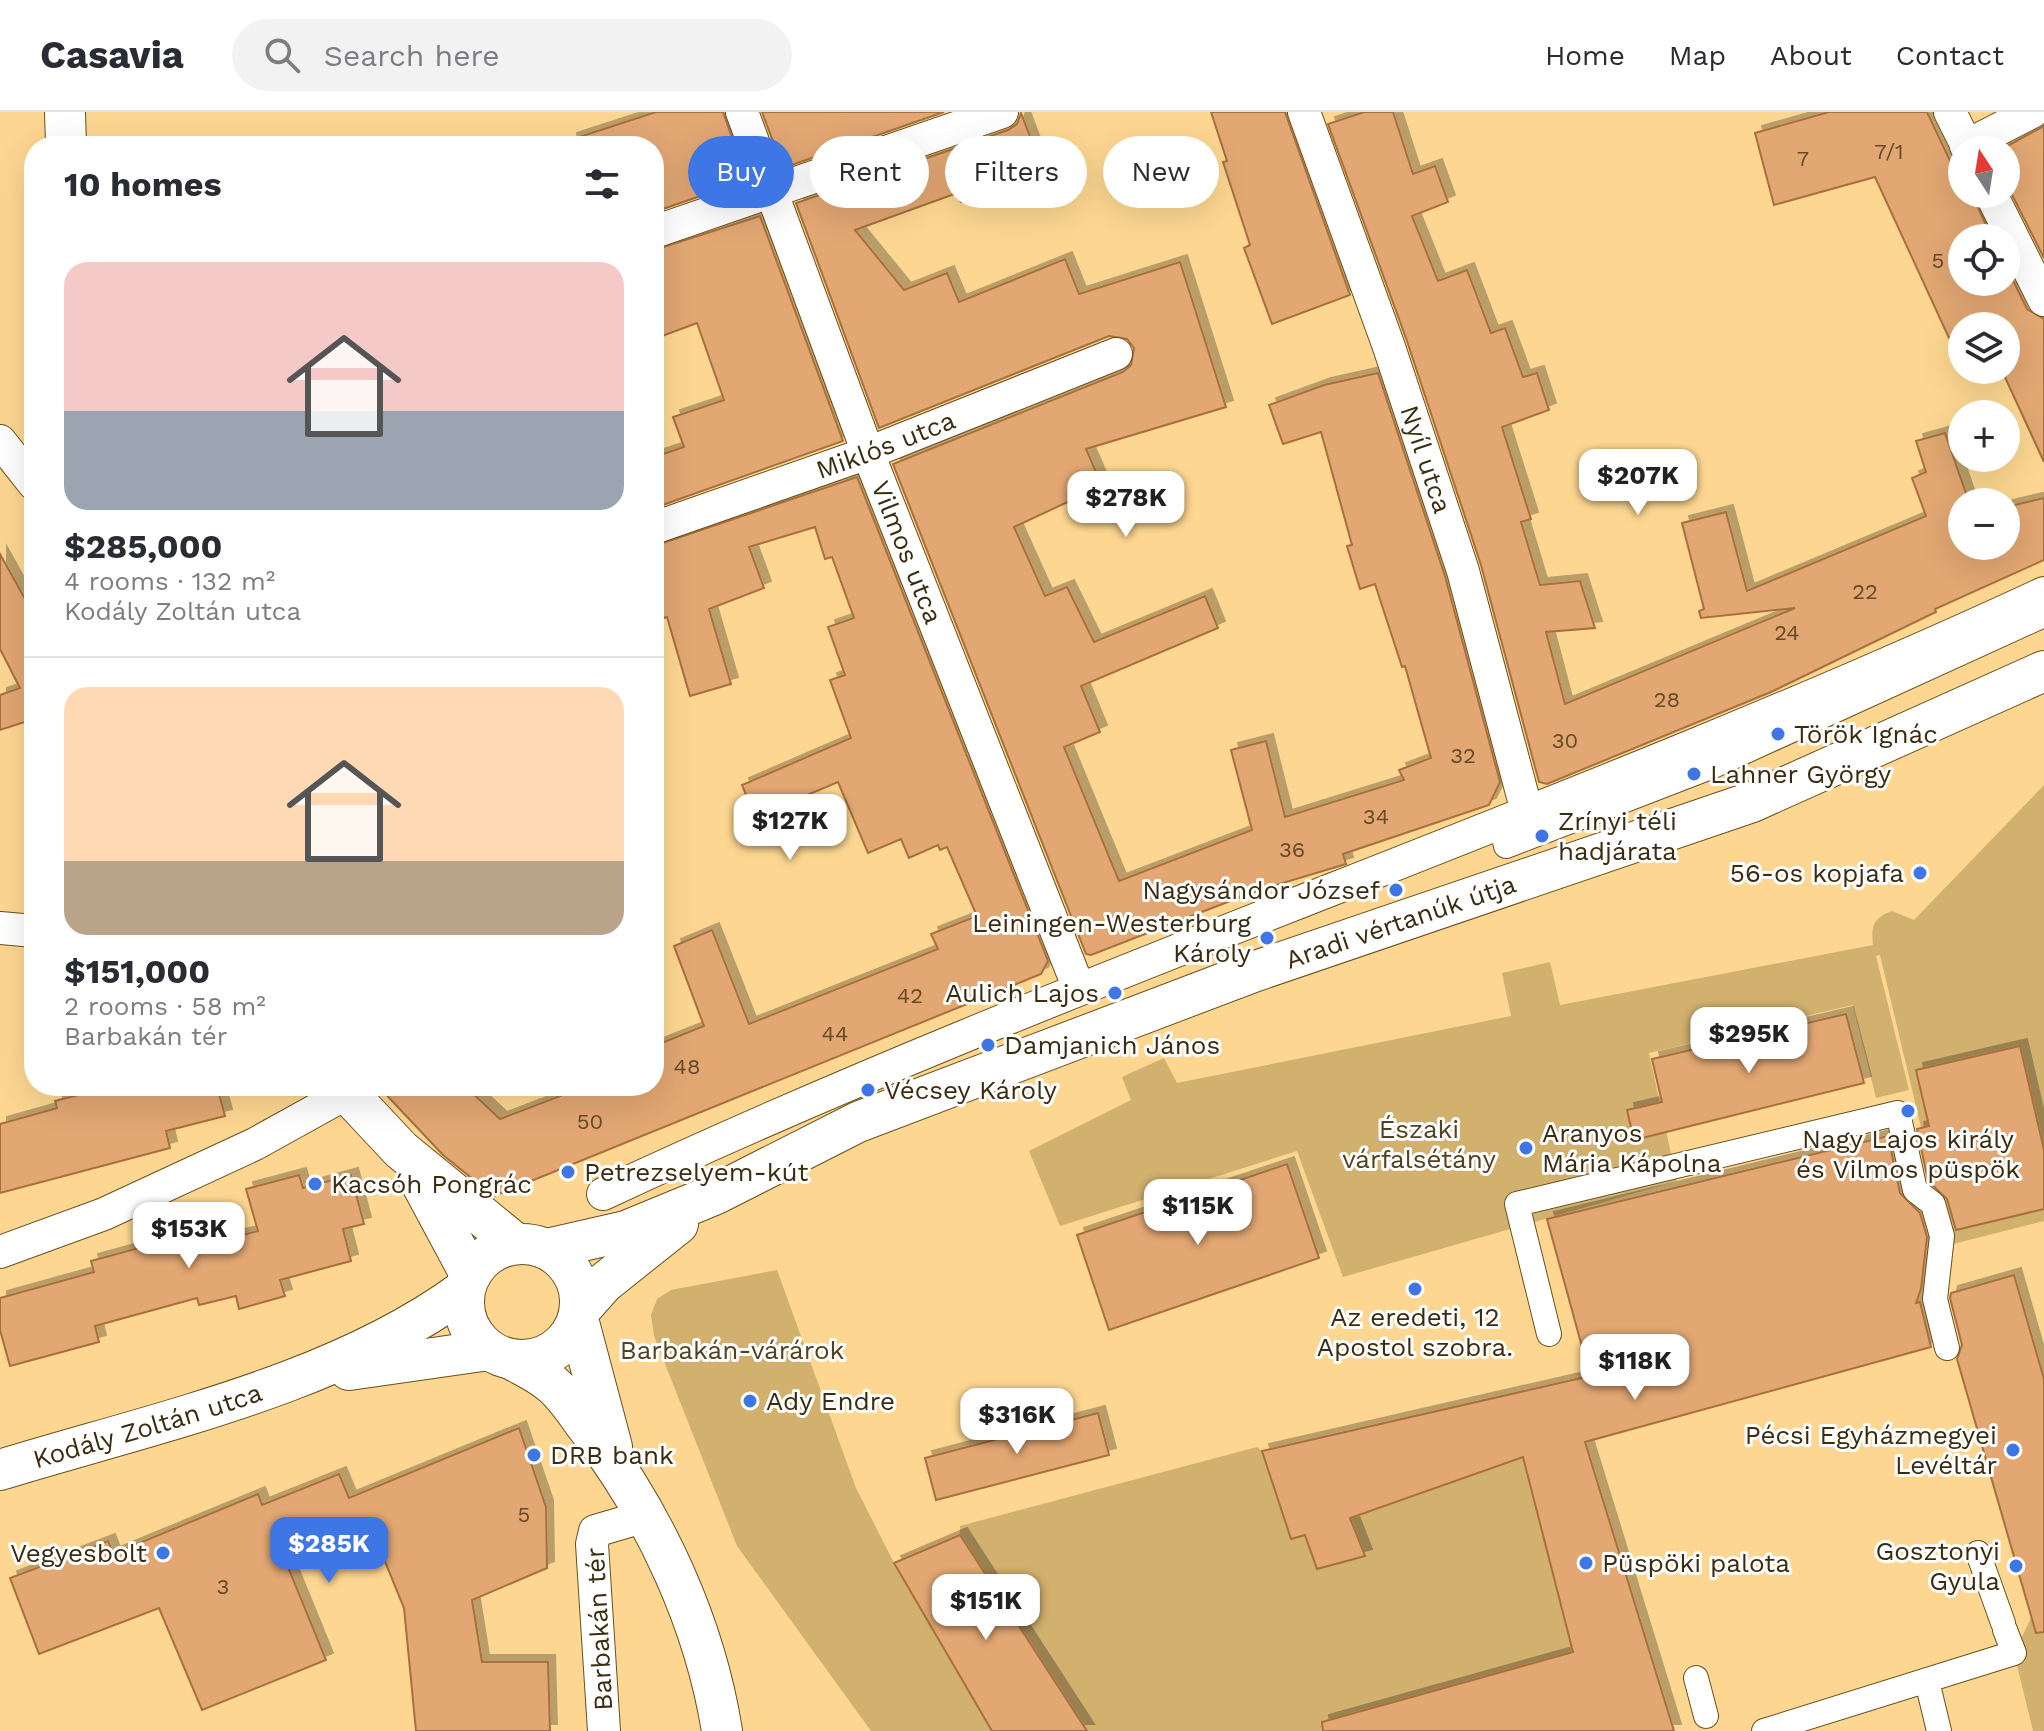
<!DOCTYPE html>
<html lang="en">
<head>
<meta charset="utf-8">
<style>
	body { margin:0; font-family:"Work Sans",sans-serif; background:#f2f2f3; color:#2b2b33; height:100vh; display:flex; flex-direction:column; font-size:30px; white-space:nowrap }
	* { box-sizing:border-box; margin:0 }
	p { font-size:26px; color:#7c7c81 }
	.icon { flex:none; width:44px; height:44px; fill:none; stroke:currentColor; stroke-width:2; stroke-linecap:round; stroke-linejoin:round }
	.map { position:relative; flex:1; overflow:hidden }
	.details { position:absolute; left:24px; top:24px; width:640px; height:960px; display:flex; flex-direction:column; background:#fff; border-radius:32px; box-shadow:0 8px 32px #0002 }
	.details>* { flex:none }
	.guide { position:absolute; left:688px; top:24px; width:760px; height:72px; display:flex; gap:16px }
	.needle { width:52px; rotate:348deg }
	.controls { position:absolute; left:1948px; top:24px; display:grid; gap:16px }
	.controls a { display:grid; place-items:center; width:72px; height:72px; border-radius:50%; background:#fff; box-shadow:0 8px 32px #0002; font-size:40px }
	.price { position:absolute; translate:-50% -68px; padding:0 18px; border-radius:16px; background:#fff; color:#222; font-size:26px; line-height:52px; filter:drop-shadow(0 2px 4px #0008) }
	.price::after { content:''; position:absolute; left:50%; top:48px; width:24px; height:18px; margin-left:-12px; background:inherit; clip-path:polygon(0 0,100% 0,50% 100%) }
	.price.selected { background:#3f76e6; color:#fff }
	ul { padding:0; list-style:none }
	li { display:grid; align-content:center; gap:16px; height:424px; padding:0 40px }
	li+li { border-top:2px solid #e1e1e2 }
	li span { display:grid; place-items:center; height:248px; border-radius:24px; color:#555 }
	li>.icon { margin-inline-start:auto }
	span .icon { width:144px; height:144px; fill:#fffc; stroke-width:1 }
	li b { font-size:34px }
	h2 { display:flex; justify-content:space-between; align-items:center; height:96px; padding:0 40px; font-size:34px }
	.tag { padding:0 28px; border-radius:36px; background:#fff; box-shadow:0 8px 32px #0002; font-size:28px; line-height:72px }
	.tag.selected { background:#3f76e6; color:#fff }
	header { display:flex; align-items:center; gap:48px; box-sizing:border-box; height:112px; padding:0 40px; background:#fff; border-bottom:2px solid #e1e1e2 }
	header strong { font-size:38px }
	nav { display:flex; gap:44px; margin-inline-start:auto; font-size:28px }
	.search { width:560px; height:72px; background:#f2f2f3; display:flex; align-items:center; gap:20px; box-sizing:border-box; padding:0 28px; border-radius:44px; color:#7c7c81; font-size:30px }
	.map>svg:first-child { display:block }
	.green { fill:#d2b06e }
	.building { fill:#e2a773; stroke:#a7703c; stroke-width:2; filter:url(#shadow) }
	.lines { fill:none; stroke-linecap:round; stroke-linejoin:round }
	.pedestrian-casing { stroke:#69501a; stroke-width:26 }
	.minor-casing { stroke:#69501a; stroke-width:34 }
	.tertiary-casing { stroke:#69501a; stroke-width:42 }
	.pedestrian { stroke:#fff; stroke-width:24 }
	.minor { stroke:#fff; stroke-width:32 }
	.tertiary { stroke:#fff; stroke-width:40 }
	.poi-dot { fill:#3f76e6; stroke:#fefefe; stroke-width:3 }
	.labels { text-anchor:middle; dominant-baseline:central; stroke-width:6; stroke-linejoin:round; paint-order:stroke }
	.number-label { font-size:22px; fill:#654b28 }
	.street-label { font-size:26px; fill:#3b2c0f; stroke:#fefefe }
	.poi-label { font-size:26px; fill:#3b2c0f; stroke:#fefefe; text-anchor:start }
	.park-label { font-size:26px; fill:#534220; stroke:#fefefe }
</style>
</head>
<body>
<header>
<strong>Casavia</strong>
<div class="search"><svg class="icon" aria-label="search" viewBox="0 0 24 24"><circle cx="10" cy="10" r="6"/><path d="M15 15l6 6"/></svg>Search here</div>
<nav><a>Home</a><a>Map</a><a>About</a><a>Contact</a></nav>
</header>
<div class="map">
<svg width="2044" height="1619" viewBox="0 0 2044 1619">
	<defs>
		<filter id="shadow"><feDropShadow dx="7" dy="-7" stdDeviation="0" flood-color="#0004"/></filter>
	</defs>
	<rect width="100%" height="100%" fill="#fdd791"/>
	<path class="green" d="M 2044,673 L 2044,1109 L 1949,1133 L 1880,843 L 1876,844 L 1909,978 L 1876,986 L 1853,893 L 1649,941 L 1677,1069 L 1343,1165 L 1297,1039 L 1060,1114 L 1029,1039 L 1131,988 L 1122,965 L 1164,946 L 1177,971 L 1511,904 L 1502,861 L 1550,850 L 1560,893 L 1873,833 C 1871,814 1873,806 1892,799 L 1914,808 Z
		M 777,1158 L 856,1376 L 894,1451 L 992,1619 L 871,1619 L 737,1434 L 654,1224 L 651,1203 L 657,1187 L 671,1178 Z
		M 1257,1335 L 1262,1339 L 1291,1427 L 1305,1423 L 1317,1457 L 1364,1444 L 1350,1406 L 1523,1345 L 1573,1540 L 1335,1607 L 1336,1619 L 1087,1619 L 960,1423 L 960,1414 Z
		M 2044,1502 L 2044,1619 L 2033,1619 L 2014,1541 L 2031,1506 Z"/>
	<path class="building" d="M 656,0 L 723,0 L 747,68 L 654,100 L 654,34 L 571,34 L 570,28 Z
		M 762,0 L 944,0 L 783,56 Z
		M 1211,0 L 1285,0 L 1350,183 L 1272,212 L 1244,136 L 1250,133 L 1223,50 L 1227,49 Z
		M 1364,0 L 1393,0 L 1413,62 L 1435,54 L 1448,90 L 1412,104 L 1438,169 L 1467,158 L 1491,221 L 1505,216 L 1523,265 L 1537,261 L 1549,298 L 1502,315 L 1531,407 L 1521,410 L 1540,473 L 1580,469 L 1595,516 L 1546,520 L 1565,592 L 1795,496 L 1701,506 L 1699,499 L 1704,497 L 1682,411 L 1726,400 L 1747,479 L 1926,404 L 1912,366 L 1926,360 L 1916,329 L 1945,321 L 1969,390 L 1962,390 L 1962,434 L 2006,434 L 2006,395 L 2044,386 L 2044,448 L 1935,497 L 1936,500 L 1771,580 L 1547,672 L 1539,670 L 1481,453 L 1407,229 L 1328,12 Z
		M 1829,0 L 1927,0 L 1953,55 L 1962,55 L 1962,82 L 1972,82 L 1992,126 L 1962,126 L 1962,170 L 2006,170 L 2006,154 L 2027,197 L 2044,207 L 2044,350 L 2004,263 L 1993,268 L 1989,258 L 2006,258 L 2006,214 L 1962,214 L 1962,221 L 1949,226 L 1875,65 L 1774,93 L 1755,21 Z
		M 1021,1 L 1043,59 L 961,90 L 957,81 L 855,118 L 904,178 L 947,161 L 959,190 L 1065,147 L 1079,182 L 1180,150 L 1226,295 L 1086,337 L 1102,374 L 1014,415 L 1045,484 L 1067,475 L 1094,530 L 1205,484 L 1218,516 L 1081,574 L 1100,620 L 1064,635 L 1119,769 L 1252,718 L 1231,638 L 1266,629 L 1285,705 L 1404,668 L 1399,658 L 1431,646 L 1405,554 L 1402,555 L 1375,472 L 1360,477 L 1347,434 L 1352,433 L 1321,320 L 1283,332 L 1269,293 L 1324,273 L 1378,261 L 1445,464 L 1500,670 L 1489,693 L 1343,742 L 1346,752 L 1256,779 L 1091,843 L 1086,842 L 893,352 L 1123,260 L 1131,253 L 1134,236 L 1127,227 L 1109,224 L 879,316 L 796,91 L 1008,18 L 1017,12 Z
		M 2044,14 L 2044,146 L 2006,71 L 2006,38 L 2000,38 Z
		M 760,104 L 843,329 L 654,396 L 654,345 L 684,335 L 673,305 L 724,288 L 697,211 L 654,227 L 654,138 Z
		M 857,365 L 1048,849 L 1041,862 L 494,1084 L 443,1043 L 378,974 L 465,974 L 500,1007 L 586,974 L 654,974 L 654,934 L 704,914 L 674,834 L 712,818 L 749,912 L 938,837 L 931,822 L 977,804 L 947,735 L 940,738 L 938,733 L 909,746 L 901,727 L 868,741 L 838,670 L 755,705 L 742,673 L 851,626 L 830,568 L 845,563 L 828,515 L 854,506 L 832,445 L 825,447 L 815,415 L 749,435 L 764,476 L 709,497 L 731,572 L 690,584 L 667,505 L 664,506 L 654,477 L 654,434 Z
		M 0,442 L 34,503 L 34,607 L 0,618 L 0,583 L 20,576 L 0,537 Z
		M 1846,902 L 1864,971 L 1634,1028 L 1627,998 L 1662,990 L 1652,947 Z
		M 2020,934 L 2044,1038 L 2044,1097 L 1956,1118 L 1947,1087 L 1928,1069 L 1917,1017 L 1929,1014 L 1916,958 Z
		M 96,974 L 217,974 L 225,1004 L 166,1019 L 170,1036 L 0,1081 L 0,1012 L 57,996 L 55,989 L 97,978 Z
		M 1888,1024 L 1900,1081 L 1920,1101 L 1927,1125 L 1921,1177 L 1916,1191 L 1920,1190 L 1931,1235 L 1585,1330 L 1674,1619 L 1323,1619 L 1322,1610 L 1573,1540 L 1523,1345 L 1350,1406 L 1365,1444 L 1317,1457 L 1305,1423 L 1291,1427 L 1262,1339 L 1590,1264 L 1547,1107 Z
		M 1287,1052 L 1319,1146 L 1109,1218 L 1077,1123 Z
		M 299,1063 L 303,1076 L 351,1063 L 364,1112 L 343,1117 L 351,1149 L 280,1168 L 285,1184 L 239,1197 L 236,1184 L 199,1193 L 197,1186 L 95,1214 L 99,1230 L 10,1254 L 0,1218 L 0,1186 L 94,1160 L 91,1149 L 172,1127 L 176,1140 L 258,1119 L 246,1077 Z
		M 2014,1163 L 2044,1267 L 2044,1520 L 2036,1521 L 1957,1247 L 1962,1233 L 1950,1186 L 1951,1181 Z
		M 1098,1301 L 1109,1343 L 936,1388 L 925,1346 Z
		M 519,1316 L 546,1395 L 547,1456 L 472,1488 L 482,1550 L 548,1550 L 550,1619 L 416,1619 L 404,1496 L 373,1420 L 288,1455 L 326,1548 L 202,1598 L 159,1496 L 39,1542 L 10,1466 L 108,1429 L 113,1442 L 258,1382 L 262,1393 L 339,1362 L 349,1386 Z
		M 960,1423 L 1087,1619 L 992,1619 L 894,1451 Z"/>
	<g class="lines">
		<defs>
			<path id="pedestrian" d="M 1501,711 L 1506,734 L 1713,654 L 2044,503
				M 1549,1222 L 1517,1092 L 1898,1001 L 1915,1078 L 1933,1092 L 1942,1124 L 1935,1187 L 1947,1236
				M 1978,1441 L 2003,1511
				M 1696,1566 L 1706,1604
				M 1927,1569 L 1939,1619
				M 1764,1619 L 2014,1541 L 2005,1518"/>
			<g id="minor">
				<path id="s1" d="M 742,0 L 868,341 L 1079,877"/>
				<path id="s2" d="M 1304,0 L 1389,235 L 1463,459 L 1527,700"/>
				<path d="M 1950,0 L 1969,38"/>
				<path d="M 1966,34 L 2032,0"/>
				<path d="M 1991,82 L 2044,188"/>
				<path d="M 654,120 L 1002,0"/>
				<path d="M 0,329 L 34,372"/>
				<path id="s3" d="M 654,416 L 868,341 L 1116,242"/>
				<path d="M 0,816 L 34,819"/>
				<path d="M 603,1082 C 1075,861 1572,700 2044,481"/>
				<path d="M 0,1140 L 104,1102 L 255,1032 L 347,981"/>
				<path d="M 604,1619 L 592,1432 L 595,1419 L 646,1404"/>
			</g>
			<g id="tertiary">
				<path d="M 65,0 L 66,34"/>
				<path d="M 341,974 L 401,1038 L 516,1132"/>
				<path d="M 418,1065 L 470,1162"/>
				<circle cx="522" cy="1190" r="58"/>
				<path id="s4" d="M 547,1137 L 626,1119 L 716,1082 L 858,1010 L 1253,860 L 1752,690 L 2044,559"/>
				<path d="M 580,1198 L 604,1171 L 678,1112"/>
				<path d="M 578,1207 L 612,1335"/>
				<path d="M 511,1247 C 525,1255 541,1262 553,1273 C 568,1286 579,1305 591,1320 C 656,1406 705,1512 722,1619"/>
				<path d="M 349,1258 L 489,1238"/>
				<path id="s5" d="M 0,1358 C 153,1311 335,1273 464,1178"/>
			</g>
		</defs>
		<use href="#pedestrian" class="pedestrian-casing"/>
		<use href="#minor" class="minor-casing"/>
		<use href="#tertiary" class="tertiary-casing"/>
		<use href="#pedestrian" class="pedestrian"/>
		<use href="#minor" class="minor"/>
		<use href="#tertiary" class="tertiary"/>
	</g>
	<g class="poi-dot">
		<circle cx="1778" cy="622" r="8"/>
		<circle cx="1694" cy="662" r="8"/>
		<circle cx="1542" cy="724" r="8"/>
		<circle cx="1920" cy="761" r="8"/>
		<circle cx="1396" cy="778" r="8"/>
		<circle cx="1267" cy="826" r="8"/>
		<circle cx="1115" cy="881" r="8"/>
		<circle cx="988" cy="933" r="8"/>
		<circle cx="868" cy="978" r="8"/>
		<circle cx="1908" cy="999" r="8"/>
		<circle cx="1526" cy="1036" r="8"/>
		<circle cx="568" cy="1060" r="8"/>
		<circle cx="315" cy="1072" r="8"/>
		<circle cx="1415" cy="1177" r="8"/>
		<circle cx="750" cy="1289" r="8"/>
		<circle cx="2013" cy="1338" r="8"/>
		<circle cx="534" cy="1343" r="8"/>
		<circle cx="163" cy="1441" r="8"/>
		<circle cx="1586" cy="1451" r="8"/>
		<circle cx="2016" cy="1454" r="8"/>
	</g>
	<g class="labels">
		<g class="number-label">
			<text x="1889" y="39">7/1</text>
			<text x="1803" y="46">7</text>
			<text x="1938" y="148">5</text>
			<text x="1865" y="479">22</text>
			<text x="1787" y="520">24</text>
			<text x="1667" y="587">28</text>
			<text x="1565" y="628">30</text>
			<text x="1463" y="643">32</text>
			<text x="1376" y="704">34</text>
			<text x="1292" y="737">36</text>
			<text x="910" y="883">42</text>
			<text x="835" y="921">44</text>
			<text x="687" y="954">48</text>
			<text x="590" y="1009">50</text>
			<text x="524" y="1402">5</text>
			<text x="223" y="1474">3</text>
		</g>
		<g class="street-label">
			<text stroke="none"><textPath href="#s3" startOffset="246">Miklós utca</textPath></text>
			<text stroke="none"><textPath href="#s2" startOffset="368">Nyíl utca</textPath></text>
			<text stroke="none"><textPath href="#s1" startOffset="470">Vilmos utca</textPath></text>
			<text stroke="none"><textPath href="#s4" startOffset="916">Aradi vértanúk útja</textPath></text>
			<text stroke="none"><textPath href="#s5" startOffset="154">Kodály Zoltán utca</textPath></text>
			<text transform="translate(599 1517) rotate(-93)">Barbakán tér</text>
		</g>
		<g class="poi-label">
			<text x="1794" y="622">Török Ignác</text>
			<text x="1710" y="662">Lahner György</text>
			<text x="1558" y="709">Zrínyi téli<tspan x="1558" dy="30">hadjárata</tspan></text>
			<text x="1904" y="761" text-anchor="end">56-os kopjafa</text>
			<text x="1380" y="778" text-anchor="end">Nagysándor József</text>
			<text x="1251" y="811" text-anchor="end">Leiningen-Westerburg<tspan x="1251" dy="30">Károly</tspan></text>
			<text x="1099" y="881" text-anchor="end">Aulich Lajos</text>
			<text x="1004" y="933">Damjanich János</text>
			<text x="884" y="978">Vécsey Károly</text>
			<text x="1542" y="1021">Aranyos<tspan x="1542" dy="30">Mária Kápolna</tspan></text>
			<text x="1908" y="1027" text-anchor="middle">Nagy Lajos király<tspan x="1908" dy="30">és Vilmos püspök</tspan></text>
			<text x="584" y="1060">Petrezselyem-kút</text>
			<text x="331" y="1072">Kacsóh Pongrác</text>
			<text x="1415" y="1205" text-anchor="middle">Az eredeti, 12<tspan x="1415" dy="30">Apostol szobra.</tspan></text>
			<text x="766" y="1289">Ady Endre</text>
			<text x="1997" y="1323" text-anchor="end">Pécsi Egyházmegyei<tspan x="1997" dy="30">Levéltár</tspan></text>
			<text x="550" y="1343">DRB bank</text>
			<text x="2000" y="1439" text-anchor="end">Gosztonyi<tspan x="2000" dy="30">Gyula</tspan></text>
			<text x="147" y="1441" text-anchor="end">Vegyesbolt</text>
			<text x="1602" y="1451">Püspöki palota</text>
		</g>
		<g class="park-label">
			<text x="1419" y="1017">Északi<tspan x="1419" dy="30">várfalsétány</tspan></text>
			<text x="732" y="1238">Barbakán-várárok</text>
		</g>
	</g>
</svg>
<div class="controls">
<a><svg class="needle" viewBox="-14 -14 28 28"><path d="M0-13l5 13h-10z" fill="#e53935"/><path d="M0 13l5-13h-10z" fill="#7c7c81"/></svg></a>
<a><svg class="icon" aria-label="locate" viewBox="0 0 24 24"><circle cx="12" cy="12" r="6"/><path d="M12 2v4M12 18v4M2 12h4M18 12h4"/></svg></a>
<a><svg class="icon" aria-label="layers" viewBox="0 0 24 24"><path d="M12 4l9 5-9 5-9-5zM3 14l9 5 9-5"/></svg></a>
<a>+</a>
<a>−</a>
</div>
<b class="price" style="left:1638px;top:405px">$207K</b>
<b class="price" style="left:1126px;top:427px">$278K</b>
<b class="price" style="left:790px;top:750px">$127K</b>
<b class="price" style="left:1749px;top:963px">$295K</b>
<b class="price" style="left:1198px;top:1135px">$115K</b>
<b class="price" style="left:189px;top:1158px">$153K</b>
<b class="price" style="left:1635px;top:1290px">$118K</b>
<b class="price" style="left:1017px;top:1344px">$316K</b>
<b class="price selected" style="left:329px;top:1473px">$285K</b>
<b class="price" style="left:986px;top:1530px">$151K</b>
<div class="guide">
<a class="tag selected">Buy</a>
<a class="tag">Rent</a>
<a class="tag">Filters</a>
<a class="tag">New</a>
</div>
<section class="details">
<h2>10 homes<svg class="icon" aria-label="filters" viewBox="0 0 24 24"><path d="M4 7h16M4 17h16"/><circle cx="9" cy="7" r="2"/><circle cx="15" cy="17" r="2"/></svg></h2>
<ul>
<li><span style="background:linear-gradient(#f6c9c9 60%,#9aa5b1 0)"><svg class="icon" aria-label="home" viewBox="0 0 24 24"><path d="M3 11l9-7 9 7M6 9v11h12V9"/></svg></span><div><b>$285,000</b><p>4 rooms · 132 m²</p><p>Kodály Zoltán utca</p></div></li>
<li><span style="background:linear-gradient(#ffd9b3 70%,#b9a48a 0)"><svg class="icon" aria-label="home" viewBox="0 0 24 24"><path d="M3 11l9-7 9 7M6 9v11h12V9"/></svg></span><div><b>$151,000</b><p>2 rooms · 58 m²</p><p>Barbakán tér</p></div></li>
</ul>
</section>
</div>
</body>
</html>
